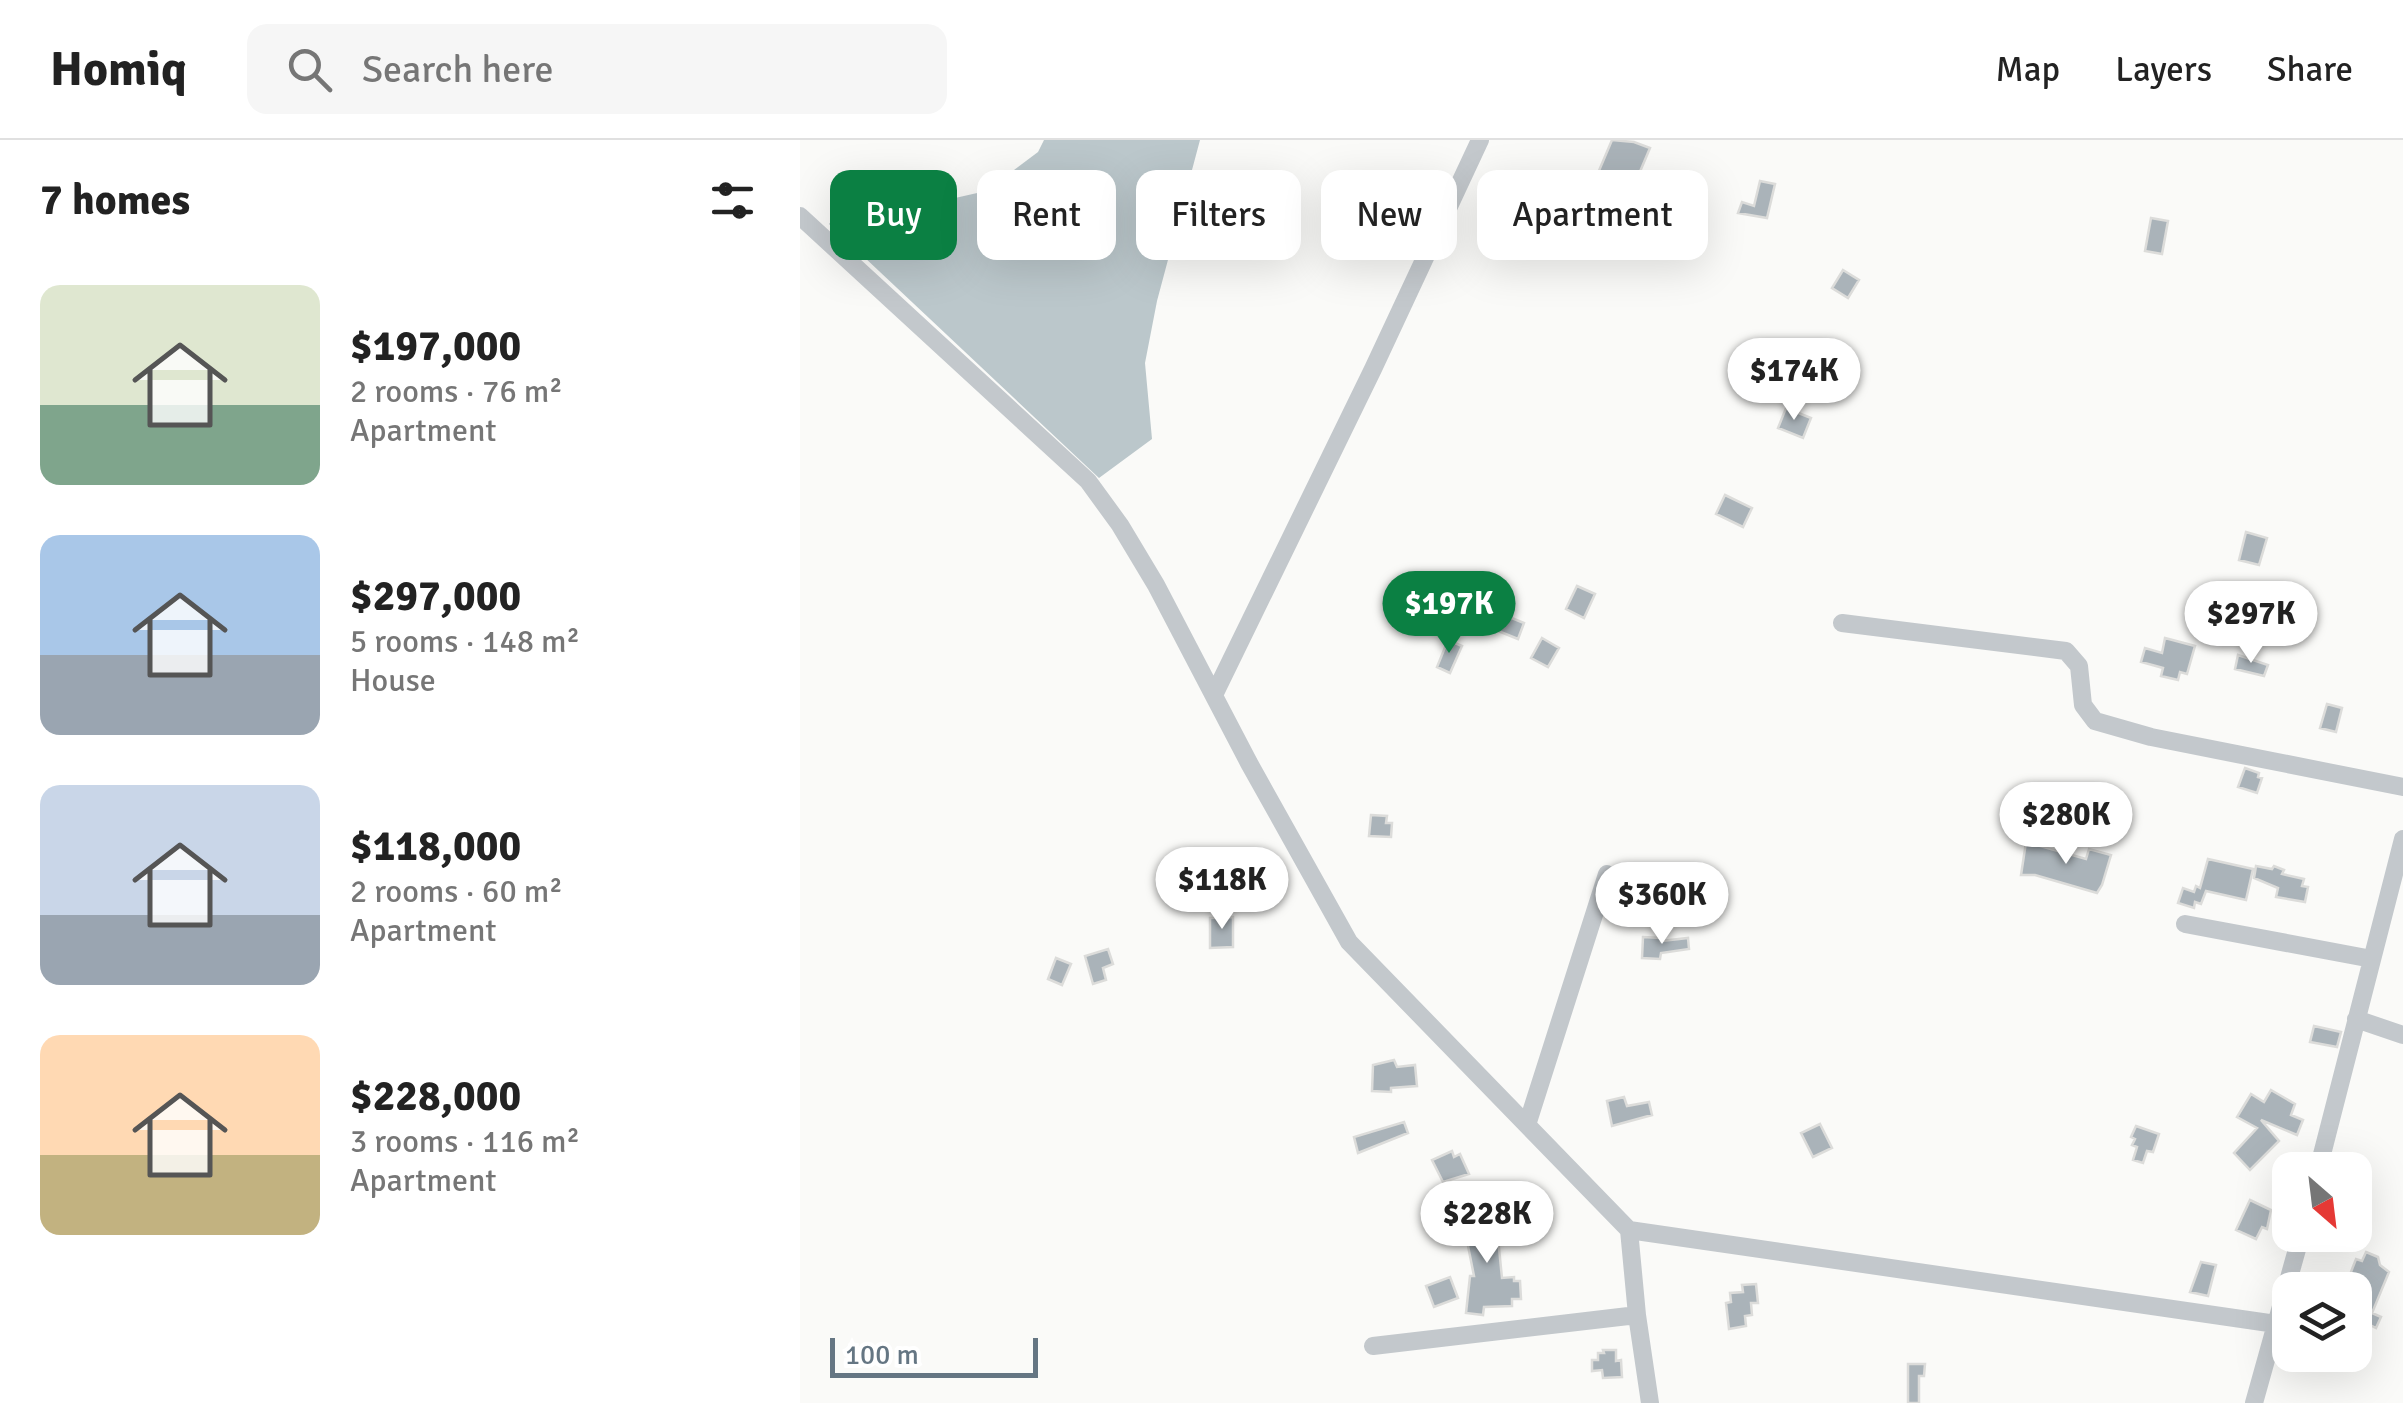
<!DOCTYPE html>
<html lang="en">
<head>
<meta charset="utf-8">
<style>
	body { margin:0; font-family:Signika,sans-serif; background:#f6f6f6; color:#222; height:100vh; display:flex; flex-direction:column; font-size:38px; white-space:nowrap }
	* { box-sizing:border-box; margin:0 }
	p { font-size:32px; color:#767676 }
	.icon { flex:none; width:55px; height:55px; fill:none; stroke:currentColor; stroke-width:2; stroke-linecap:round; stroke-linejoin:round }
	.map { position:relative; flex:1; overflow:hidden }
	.sheet { display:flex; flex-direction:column; background:#fff; width:800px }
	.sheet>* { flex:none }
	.top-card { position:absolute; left:30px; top:30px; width:950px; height:90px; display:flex; gap:20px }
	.needle { width:65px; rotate:152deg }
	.buttons { position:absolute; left:1472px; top:1012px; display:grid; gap:20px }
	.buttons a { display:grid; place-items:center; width:100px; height:100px; border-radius:20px; background:#fff; box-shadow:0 10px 40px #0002; font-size:50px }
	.scale { position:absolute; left:30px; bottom:25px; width:208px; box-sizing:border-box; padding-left:10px; border:5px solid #657683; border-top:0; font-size:28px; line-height:35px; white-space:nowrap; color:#657683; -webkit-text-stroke:8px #fff; paint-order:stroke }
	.price { position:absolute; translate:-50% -85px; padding:0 22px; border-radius:35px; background:#fff; color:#222; font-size:32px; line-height:65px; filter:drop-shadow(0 2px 5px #0008) }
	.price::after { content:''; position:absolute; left:50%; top:60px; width:30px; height:22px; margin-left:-15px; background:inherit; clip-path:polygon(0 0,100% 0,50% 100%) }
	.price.selected { background:#0b8043; color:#fff }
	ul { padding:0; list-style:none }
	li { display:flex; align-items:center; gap:30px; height:250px; padding:0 40px }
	li span { display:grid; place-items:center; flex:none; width:280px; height:200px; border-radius:20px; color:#555 }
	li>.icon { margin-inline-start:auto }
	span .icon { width:120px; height:120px; fill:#fffc; stroke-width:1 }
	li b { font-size:42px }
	h2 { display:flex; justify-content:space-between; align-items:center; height:120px; padding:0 40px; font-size:42px }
	.pill { padding:0 35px; border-radius:20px; background:#fff; box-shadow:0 10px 40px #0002; font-size:35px; line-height:90px }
	.pill.selected { background:#0b8043; color:#fff }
	header { display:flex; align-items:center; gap:60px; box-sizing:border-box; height:140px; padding:0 50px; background:#fff; border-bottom:2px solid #e0e0e0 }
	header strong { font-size:48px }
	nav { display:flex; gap:55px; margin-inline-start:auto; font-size:35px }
	.search { width:700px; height:90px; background:#f6f6f6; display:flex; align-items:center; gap:25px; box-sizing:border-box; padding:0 35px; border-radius:20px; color:#767676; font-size:38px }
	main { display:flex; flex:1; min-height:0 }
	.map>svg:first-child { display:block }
	.water { fill:#bbc7cb }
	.building { fill:#aab3b9; stroke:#dcdcda; stroke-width:2.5 }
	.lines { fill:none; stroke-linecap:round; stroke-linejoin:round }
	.minor { stroke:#c3c8cc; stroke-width:18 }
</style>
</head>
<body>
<header>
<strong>Homiq</strong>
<div class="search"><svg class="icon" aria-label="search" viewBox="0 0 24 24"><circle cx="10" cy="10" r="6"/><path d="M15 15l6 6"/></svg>Search here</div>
<nav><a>Map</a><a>Layers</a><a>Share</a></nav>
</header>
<main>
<section class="sheet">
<h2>7 homes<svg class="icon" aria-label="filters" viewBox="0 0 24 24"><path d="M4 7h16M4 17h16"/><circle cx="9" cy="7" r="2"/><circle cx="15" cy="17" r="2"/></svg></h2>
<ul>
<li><span style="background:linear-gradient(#dfe7d0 60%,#7fa58c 0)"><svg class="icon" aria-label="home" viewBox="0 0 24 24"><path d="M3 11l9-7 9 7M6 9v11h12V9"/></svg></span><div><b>$197,000</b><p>2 rooms · 76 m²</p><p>Apartment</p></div></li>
<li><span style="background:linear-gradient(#a9c7e8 60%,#9aa5b1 0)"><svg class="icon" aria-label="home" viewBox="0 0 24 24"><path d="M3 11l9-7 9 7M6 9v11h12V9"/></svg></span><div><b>$297,000</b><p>5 rooms · 148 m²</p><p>House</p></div></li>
<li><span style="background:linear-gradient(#c9d6e8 65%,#9aa5b1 0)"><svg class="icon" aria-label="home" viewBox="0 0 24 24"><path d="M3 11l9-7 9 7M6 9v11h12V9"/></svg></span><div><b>$118,000</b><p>2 rooms · 60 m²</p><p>Apartment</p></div></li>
<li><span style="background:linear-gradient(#ffd9b3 60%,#c2b280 0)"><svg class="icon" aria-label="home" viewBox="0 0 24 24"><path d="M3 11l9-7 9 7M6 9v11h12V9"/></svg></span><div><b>$228,000</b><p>3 rooms · 116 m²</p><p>Apartment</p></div></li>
</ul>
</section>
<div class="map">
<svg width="1603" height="1263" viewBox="0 0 1603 1263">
	<rect width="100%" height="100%" fill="#fafaf8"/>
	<path class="water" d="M 244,0 L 400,0 L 357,161 L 345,223 L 352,299 L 299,338 L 29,84 L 59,46 L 111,68 L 186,51 L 238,12 Z"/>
	<path class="building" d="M 812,0 L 834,2 L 850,8 L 825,67 L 806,59 L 803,65 L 787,59 Z
		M 960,41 L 975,44 L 967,78 L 938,73 L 942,62 L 954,66 Z
		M 1351,78 L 1368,81 L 1362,114 L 1345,111 Z
		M 1043,130 L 1059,140 L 1048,158 L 1032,148 Z
		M 986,268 L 1011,278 L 1003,298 L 978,288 Z
		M 925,355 L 952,368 L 943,387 L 916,374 Z
		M 1446,392 L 1467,398 L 1459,425 L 1439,420 Z
		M 777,446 L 795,454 L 784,478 L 766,469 Z
		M 687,468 L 724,483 L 718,499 L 681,484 Z
		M 742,498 L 759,508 L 748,527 L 731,518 Z
		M 1365,498 L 1395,506 L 1387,534 L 1380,532 L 1378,540 L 1361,536 L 1363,528 L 1341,522 L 1345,508 L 1362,513 Z
		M 648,500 L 662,506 L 650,533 L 637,527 Z
		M 1438,515 L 1468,525 L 1464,536 L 1435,529 Z
		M 1527,564 L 1542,568 L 1536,592 L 1520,588 Z
		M 1445,628 L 1459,633 L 1458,637 L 1462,638 L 1457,653 L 1438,647 Z
		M 571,675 L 587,676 L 586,683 L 592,683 L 591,697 L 569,696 Z
		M 1226,702 L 1286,719 L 1289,709 L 1311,715 L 1302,745 L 1297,753 L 1235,735 L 1221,735 Z
		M 1408,719 L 1453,729 L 1446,760 L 1406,751 L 1401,764 L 1395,762 L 1394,768 L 1378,763 L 1383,748 L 1394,752 L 1396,746 L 1400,748 Z
		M 1456,726 L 1472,729 L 1474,726 L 1484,730 L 1482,734 L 1504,739 L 1502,746 L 1508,747 L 1505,762 L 1476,757 L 1478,748 L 1454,738 Z
		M 433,777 L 433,807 L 410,808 L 410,778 Z
		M 843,797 L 861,798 L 861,801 L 888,798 L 889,809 L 861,813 L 860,819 L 842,818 Z
		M 308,809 L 313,824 L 303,828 L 306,840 L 293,844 L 285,816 Z
		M 256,818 L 271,824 L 262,845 L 248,839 Z
		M 1514,886 L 1541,892 L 1537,907 L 1510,902 Z
		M 594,920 L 597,927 L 615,925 L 617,946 L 591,948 L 591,952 L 572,951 L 573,925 Z
		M 1471,950 L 1495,964 L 1491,975 L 1503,980 L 1497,995 L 1461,980 L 1479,1001 L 1450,1030 L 1434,1013 L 1457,988 L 1437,977 L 1451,954 L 1464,962 Z
		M 824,957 L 827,966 L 849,962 L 852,975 L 812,986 L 807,961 Z
		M 604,982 L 608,993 L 558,1013 L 554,997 Z
		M 1020,984 L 1032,1008 L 1013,1017 L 1001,993 Z
		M 1336,986 L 1359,994 L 1353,1012 L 1347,1011 L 1343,1023 L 1333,1020 L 1337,1007 L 1332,1005 L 1335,999 L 1331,997 Z
		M 652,1011 L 654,1017 L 660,1014 L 669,1034 L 643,1042 L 632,1020 Z
		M 679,1046 L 691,1099 L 698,1098 L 702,1138 L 714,1137 L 714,1141 L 720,1141 L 721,1159 L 712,1159 L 712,1166 L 684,1167 L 683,1175 L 666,1173 L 670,1136 L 674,1136 L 667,1101 L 679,1095 L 667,1049 Z
		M 1450,1060 L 1471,1070 L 1467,1089 L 1462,1087 L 1456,1099 L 1436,1090 Z
		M 1566,1112 L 1578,1117 L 1580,1125 L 1589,1132 L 1572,1173 L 1581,1177 L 1576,1188 L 1555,1177 L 1555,1150 L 1544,1150 L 1556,1119 L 1562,1121 Z
		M 1401,1122 L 1416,1125 L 1408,1156 L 1390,1152 Z
		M 650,1137 L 658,1158 L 634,1167 L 626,1146 Z
		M 956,1144 L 958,1163 L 951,1163 L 952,1175 L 945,1176 L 946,1186 L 929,1189 L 926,1163 L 931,1162 L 930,1153 L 943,1152 L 942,1145 Z
		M 803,1210 L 816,1210 L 816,1221 L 821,1220 L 822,1237 L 803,1238 L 802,1230 L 792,1231 L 792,1220 L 798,1220 L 798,1213 L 804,1213 Z
		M 1108,1224 L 1125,1224 L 1124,1236 L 1119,1236 L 1119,1263 L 1108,1263 Z"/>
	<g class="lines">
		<path class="minor" d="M 0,76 L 288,341 L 320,385 L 356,445 L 449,623 L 549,802 L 829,1090 L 1476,1184
			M 1042,483 L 1266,511 L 1279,526 L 1283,565 L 1295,581 L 1351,597 L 1603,647
			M 414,555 L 573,229 L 680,0
			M 1385,784 L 1572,819
			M 1556,879 L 1603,895
			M 727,985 L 807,734
			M 1518,1030 L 1603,699
			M 829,1090 L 837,1175 L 850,1263
			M 573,1206 L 837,1175
			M 1454,1263 L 1501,1095"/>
	</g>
</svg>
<div class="buttons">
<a><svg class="needle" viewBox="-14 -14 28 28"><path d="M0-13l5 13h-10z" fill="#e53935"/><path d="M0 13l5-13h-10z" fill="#767676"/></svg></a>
<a><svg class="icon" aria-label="layers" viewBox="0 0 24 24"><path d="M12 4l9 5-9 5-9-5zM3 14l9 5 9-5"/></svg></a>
</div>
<div class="scale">100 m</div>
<b class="price" style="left:994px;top:283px">$174K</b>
<b class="price selected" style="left:649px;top:516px">$197K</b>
<b class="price" style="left:1451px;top:526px">$297K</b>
<b class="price" style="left:1266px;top:727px">$280K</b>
<b class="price" style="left:422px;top:792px">$118K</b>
<b class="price" style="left:862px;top:807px">$360K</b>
<b class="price" style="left:687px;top:1126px">$228K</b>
<div class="top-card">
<a class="pill selected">Buy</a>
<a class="pill">Rent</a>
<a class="pill">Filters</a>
<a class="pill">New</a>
<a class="pill">Apartment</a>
</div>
</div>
</main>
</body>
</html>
